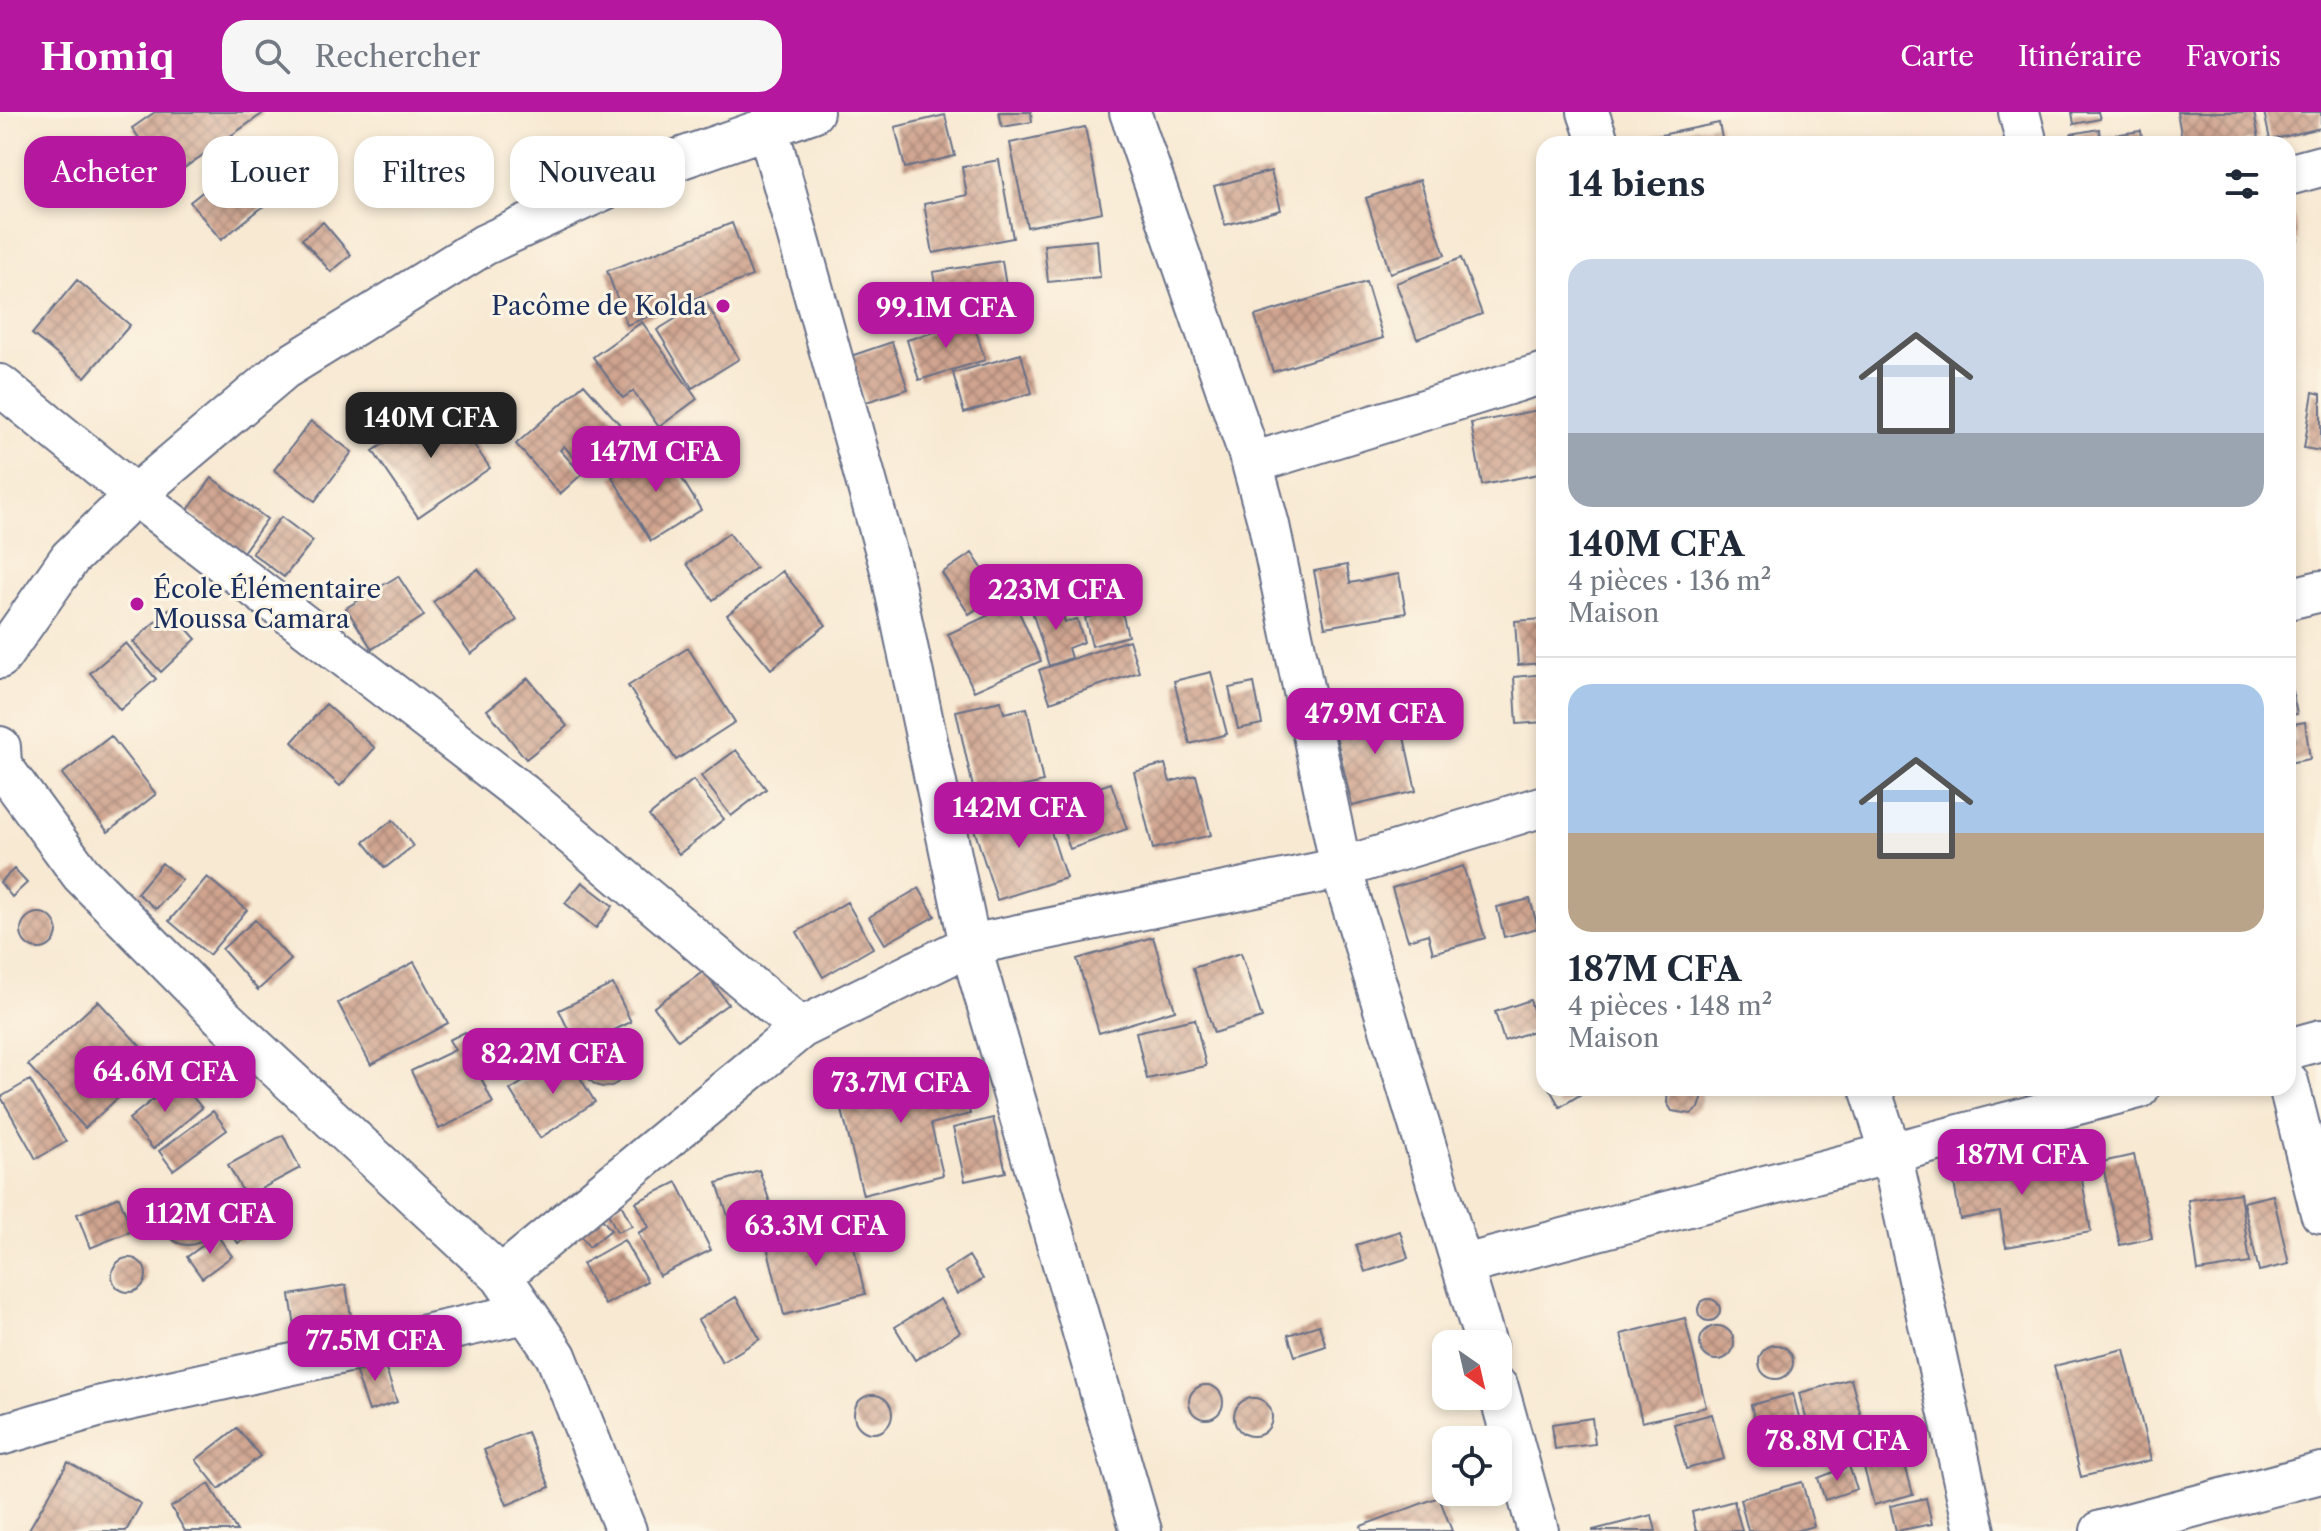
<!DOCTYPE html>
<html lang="fr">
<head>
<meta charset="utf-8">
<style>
	body { margin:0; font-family:"Libre Caslon Text",serif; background:#f6f6f7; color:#1f2937; height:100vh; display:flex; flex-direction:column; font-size:30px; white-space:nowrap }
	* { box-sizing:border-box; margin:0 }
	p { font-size:26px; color:#747a83 }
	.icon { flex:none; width:44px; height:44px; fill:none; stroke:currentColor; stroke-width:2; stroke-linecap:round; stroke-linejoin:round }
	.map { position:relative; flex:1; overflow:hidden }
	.drawer { position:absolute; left:1536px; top:24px; width:760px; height:960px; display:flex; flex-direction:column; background:#fff; border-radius:24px; box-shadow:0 4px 12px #0003 }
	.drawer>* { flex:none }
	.top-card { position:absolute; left:24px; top:24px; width:760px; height:72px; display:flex; gap:16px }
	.needle { width:52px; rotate:146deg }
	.tools { position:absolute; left:1432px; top:1218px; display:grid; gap:16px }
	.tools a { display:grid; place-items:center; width:80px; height:80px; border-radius:16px; background:#fff; box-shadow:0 4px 12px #0003; font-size:40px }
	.price { position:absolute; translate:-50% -68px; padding:0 18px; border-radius:16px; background:#b5179e; color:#fff; font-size:26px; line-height:52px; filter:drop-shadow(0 2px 4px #0008) }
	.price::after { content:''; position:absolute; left:50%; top:48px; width:24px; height:18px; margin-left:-12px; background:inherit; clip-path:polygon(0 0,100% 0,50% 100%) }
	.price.current { background:#222; color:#fff }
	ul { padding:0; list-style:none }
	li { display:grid; align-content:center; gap:16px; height:424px; padding:0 32px }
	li+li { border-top:2px solid #e0e1e3 }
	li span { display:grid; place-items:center; height:248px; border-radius:24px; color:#555 }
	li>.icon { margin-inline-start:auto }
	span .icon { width:144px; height:144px; fill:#fffc; stroke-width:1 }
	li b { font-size:34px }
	h2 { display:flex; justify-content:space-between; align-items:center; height:96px; padding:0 32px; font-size:34px }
	.chip { padding:0 28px; border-radius:24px; background:#fff; box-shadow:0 4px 12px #0003; font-size:28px; line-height:72px }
	.chip.current { background:#b5179e; color:#fff }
	header { display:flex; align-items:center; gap:48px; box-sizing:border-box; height:112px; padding:0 40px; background:#b5179e; color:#fff }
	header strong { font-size:38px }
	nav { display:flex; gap:44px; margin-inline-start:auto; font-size:28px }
	.search { width:560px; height:72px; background:#f6f6f7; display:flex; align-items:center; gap:20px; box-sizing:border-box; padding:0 28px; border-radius:24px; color:#747a83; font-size:30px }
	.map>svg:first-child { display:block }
	.building { fill:url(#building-cross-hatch) }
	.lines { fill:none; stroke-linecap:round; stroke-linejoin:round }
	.minor-casing { stroke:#687087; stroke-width:44 }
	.minor { stroke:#fff; stroke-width:40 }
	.poi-dot { fill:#b5179e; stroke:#fcf5e5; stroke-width:3 }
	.labels { text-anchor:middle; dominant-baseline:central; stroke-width:6; stroke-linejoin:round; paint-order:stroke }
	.poi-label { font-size:26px; fill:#1b2f5e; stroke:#fcf5e5; text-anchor:end }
</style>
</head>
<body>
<header>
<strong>Homiq</strong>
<div class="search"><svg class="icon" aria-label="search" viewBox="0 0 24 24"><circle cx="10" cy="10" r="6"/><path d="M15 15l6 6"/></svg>Rechercher</div>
<nav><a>Carte</a><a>Itinéraire</a><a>Favoris</a></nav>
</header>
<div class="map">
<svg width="2321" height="1419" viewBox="0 0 2321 1419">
	<defs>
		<pattern id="building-cross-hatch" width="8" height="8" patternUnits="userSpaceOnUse" patternTransform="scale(2)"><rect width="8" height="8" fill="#d0a48f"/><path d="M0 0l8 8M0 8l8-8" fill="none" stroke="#a88678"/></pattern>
	</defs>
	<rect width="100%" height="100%" fill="#fcf5e5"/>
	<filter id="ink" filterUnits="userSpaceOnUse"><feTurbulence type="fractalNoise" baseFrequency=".0125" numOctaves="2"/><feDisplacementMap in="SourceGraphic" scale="16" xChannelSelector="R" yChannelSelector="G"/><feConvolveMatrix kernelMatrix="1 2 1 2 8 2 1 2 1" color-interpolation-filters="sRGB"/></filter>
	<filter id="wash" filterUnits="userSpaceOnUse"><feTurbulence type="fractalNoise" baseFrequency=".006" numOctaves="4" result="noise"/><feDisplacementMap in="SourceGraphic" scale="32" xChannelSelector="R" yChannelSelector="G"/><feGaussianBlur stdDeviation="1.8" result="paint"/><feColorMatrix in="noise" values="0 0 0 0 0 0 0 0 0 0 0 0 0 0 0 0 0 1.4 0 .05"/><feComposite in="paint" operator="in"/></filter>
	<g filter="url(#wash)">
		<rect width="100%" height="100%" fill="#f8e9d3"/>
		<g id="blocks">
			<path class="building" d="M 155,0 L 265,0 L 168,67 L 132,16 Z
				M 999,0 L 1031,0 L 1032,10 L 1002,15 Z
				M 2072,0 L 2098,0 L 2100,7 L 2074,12 Z
				M 2177,0 L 2254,0 L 2259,27 L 2230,32 L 2183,32 Z
				M 2264,0 L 2321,0 L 2321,16 L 2270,28 Z
				M 945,3 L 955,44 L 905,56 L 895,15 Z
				M 1719,11 L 1723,32 L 1638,32 L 1637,28 Z
				M 1085,15 L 1102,100 L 1027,115 L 1010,31 Z
				M 2099,17 L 2100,25 L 2141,19 L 2143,32 L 2072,32 L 2071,22 Z
				M 423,36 L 449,76 L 422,94 L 396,54 Z
				M 999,48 L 1013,126 L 933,141 L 924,92 L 967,83 L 962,55 Z
				M 234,55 L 265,93 L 221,128 L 190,90 Z
				M 1271,59 L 1281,98 L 1225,113 L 1214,74 Z
				M 1420,68 L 1445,143 L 1390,161 L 1366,86 Z
				M 2291,88 L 2298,128 L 2288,130 L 2288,89 Z
				M 323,110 L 351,143 L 331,160 L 302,127 Z
				M 732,111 L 752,164 L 627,213 L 607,159 Z
				M 1097,128 L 1100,165 L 1048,170 L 1044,133 Z
				M 1461,146 L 1482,202 L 1417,227 L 1396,171 Z
				M 1002,149 L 1009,193 L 940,203 L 933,160 Z
				M 77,168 L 130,213 L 85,265 L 32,222 Z
				M 1366,170 L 1383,226 L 1273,260 L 1255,204 Z
				M 705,189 L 739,247 L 692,276 L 657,218 Z
				M 973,209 L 985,248 L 919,268 L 907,228 Z
				M 642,210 L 697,287 L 659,315 L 633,279 L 623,286 L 593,245 Z
				M 892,230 L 908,277 L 866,290 L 851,244 Z
				M 1021,242 L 1032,281 L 964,301 L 953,261 Z
				M 584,272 L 630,324 L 588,362 L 564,334 L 560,338 L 582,362 L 560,382 L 516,332 Z
				M 2313,280 L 2321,282 L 2321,339 L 2304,336 Z
				M 445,291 L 490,356 L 418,405 L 373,339 Z
				M 1544,297 L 1544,361 L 1482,373 L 1471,311 Z
				M 311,309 L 352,340 L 315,389 L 274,358 Z
				M 662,334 L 701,398 L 651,429 L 612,365 Z
				M 212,366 L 267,407 L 243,440 L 188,398 Z
				M 281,405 L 313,429 L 284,465 L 252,441 Z
				M 729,421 L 756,456 L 713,488 L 687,452 Z
				M 972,441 L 999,482 L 969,502 L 942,461 Z
				M 1347,453 L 1350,471 L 1399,462 L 1406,501 L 1325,515 L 1314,459 Z
				M 478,457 L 517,508 L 471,542 L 433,490 Z
				M 782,459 L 826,513 L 771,557 L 727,503 Z
				M 398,464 L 424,504 L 372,537 L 346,496 Z
				M 1058,488 L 1065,510 L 1077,507 L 1084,530 L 1068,536 L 1071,546 L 1049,554 L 1031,496 Z
				M 1015,491 L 1041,549 L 974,579 L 948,522 Z
				M 1121,496 L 1128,524 L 1092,534 L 1085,506 Z
				M 169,497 L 196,527 L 161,560 L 133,530 Z
				M 1544,507 L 1544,551 L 1518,553 L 1515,509 Z
				M 1129,528 L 1139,560 L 1050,590 L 1039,558 Z
				M 126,531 L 156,567 L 120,598 L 90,561 Z
				M 688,536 L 735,610 L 676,648 L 628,574 Z
				M 2288,558 L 2297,602 L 2288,604 Z
				M 1211,560 L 1227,622 L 1190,632 L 1174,569 Z
				M 1544,562 L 1544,610 L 1517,612 L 1514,565 Z
				M 528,566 L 567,614 L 526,647 L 487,598 Z
				M 1254,571 L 1262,612 L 1238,617 L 1229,576 Z
				M 1001,589 L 1004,601 L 1027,596 L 1043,670 L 1021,675 L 1024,688 L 978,698 L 956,599 Z
				M 326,592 L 375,636 L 340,674 L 292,630 Z
				M 1397,594 L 1416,679 L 1352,694 L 1333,610 Z
				M 2305,610 L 2310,647 L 2288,651 L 2288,630 L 2295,629 L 2293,612 Z
				M 111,624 L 156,682 L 108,720 L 62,662 Z
				M 736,638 L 766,677 L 731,704 L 701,664 Z
				M 1165,652 L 1170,670 L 1196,663 L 1211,723 L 1153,737 L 1134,660 Z
				M 693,668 L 724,707 L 679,742 L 649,704 Z
				M 1111,671 L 1127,717 L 1070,737 L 1053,691 Z
				M 1041,689 L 1066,766 L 997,788 L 972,711 Z
				M 393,708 L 413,734 L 385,756 L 364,730 Z
				M 162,751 L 182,768 L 156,797 L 137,781 Z
				M 1463,754 L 1485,826 L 1433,841 L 1428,822 L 1408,828 L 1392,776 Z
				M 14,757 L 27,771 L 12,785 L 0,770 Z
				M 207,765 L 247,798 L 209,843 L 169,809 Z
				M 582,770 L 613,794 L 596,816 L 565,791 Z
				M 919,776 L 935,804 L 885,832 L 869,805 Z
				M 1530,787 L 1538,816 L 1504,825 L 1497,795 Z
				M 847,790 L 873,836 L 823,865 L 797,820 Z
				M21 819a18 18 0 1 1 36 0a18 18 0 1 1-36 0Z
				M 255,808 L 291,848 L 258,878 L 222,837 Z
				M 1153,825 L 1175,898 L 1099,921 L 1077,847 Z
				M 1241,841 L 1262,906 L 1214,921 L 1193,856 Z
				M 414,850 L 448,911 L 371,953 L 338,891 Z
				M 704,859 L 728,892 L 678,928 L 654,895 Z
				M 613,872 L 631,910 L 577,936 L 559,898 Z
				M 1530,888 L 1539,917 L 1504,929 L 1495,900 Z
				M 98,889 L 156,951 L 85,1016 L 28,953 Z
				M 1195,907 L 1206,954 L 1147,967 L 1136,920 Z
				M 465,920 L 470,930 L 465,932 L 493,991 L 439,1017 L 411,959 L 455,938 L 449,928 Z
				M585 955a20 20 0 1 1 40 0a20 20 0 1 1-40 0Z
				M 566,943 L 595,990 L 540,1026 L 510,978 Z
				M 957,949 L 970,1002 L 931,1012 L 943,1063 L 863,1083 L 837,978 Z
				M 178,967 L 202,996 L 153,1037 L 129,1007 Z
				M 30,968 L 66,1030 L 36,1047 L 1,985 Z
				M 1549,976 L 1584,976 L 1586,979 L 1560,995 Z
				M 1668,976 L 1701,976 L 1702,987 L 1699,996 L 1691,1002 L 1672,999 L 1667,991 Z
				M 213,999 L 227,1018 L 173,1058 L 159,1039 Z
				M 993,1006 L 1006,1060 L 965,1069 L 953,1016 Z
				M 2079,1019 L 2084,1040 L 2054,1048 L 2048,1028 Z
				M 283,1023 L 300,1056 L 246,1085 L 228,1053 Z
				M 2011,1035 L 2016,1062 L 2079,1050 L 2091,1120 L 2006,1135 L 2000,1100 L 1960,1107 L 1950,1046 Z
				M 2134,1043 L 2152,1126 L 2120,1133 L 2102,1050 Z
				M 759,1058 L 776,1108 L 734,1122 L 717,1071 Z
				M 677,1070 L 711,1138 L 659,1164 L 638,1121 L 649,1115 L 636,1090 Z
				M 2240,1081 L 2250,1151 L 2198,1159 L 2188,1088 Z
				M 2273,1083 L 2289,1152 L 2259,1159 L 2243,1090 Z
				M164 1109a24 24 0 1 1 48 0a24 24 0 1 1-48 0Z
				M 119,1085 L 132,1119 L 90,1136 L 77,1102 Z
				M 621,1092 L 632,1114 L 617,1120 L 607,1099 Z
				M 248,1094 L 262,1114 L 238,1131 L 224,1111 Z
				M 598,1102 L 611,1118 L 589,1135 L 577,1119 Z
				M 848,1110 L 865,1182 L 784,1203 L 766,1130 Z
				M 1400,1119 L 1408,1146 L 1365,1160 L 1356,1133 Z
				M 217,1123 L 232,1144 L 202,1166 L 187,1145 Z
				M 624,1128 L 647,1169 L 605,1193 L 582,1152 Z
				M 969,1144 L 983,1167 L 957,1182 L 944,1160 Z
				M112 1163a17 17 0 1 1 34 0a17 17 0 1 1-34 0Z
				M 346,1173 L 352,1211 L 296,1221 L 290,1183 Z
				M 736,1185 L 760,1227 L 722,1250 L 698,1208 Z
				M 940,1187 L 960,1220 L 915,1248 L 895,1215 Z
				M1698 1198a11 11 0 1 1 22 0a11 11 0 1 1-22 0Z
				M 1685,1206 L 1706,1295 L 1642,1310 L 1621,1222 Z
				M 1319,1213 L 1326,1234 L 1295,1244 L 1288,1223 Z
				M1700 1231a17 17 0 1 1 34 0a17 17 0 1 1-34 0Z
				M1759 1250a17 17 0 1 1 34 0a17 17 0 1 1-34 0Z
				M 2124,1237 L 2151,1348 L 2081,1365 L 2054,1254 Z
				M 381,1243 L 397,1290 L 369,1299 L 353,1252 Z
				M 1851,1267 L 1865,1319 L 1814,1334 L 1799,1281 Z
				M1189 1290a17 17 0 1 1 34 0a17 17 0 1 1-34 0Z
				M 1793,1282 L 1807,1336 L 1764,1347 L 1751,1293 Z
				M854 1302a19 19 0 1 1 38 0a19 19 0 1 1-38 0Z
				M1234 1305a19 19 0 1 1 38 0a19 19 0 1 1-38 0Z
				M 1712,1302 L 1724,1347 L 1686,1357 L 1674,1312 Z
				M 1592,1306 L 1595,1332 L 1555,1337 L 1552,1312 Z
				M 237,1316 L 260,1344 L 219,1377 L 196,1348 Z
				M 527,1320 L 550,1375 L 507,1393 L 484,1338 Z
				M 1902,1342 L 1913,1382 L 1874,1393 L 1863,1352 Z
				M 68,1350 L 141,1392 L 126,1419 L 28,1419 Z
				M 1849,1354 L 1857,1377 L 1825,1388 L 1818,1366 Z
				M 1802,1370 L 1814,1414 L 1795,1419 L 1748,1419 L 1740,1387 Z
				M 209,1372 L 237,1419 L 185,1419 L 171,1395 Z
				M 1439,1385 L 1452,1419 L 1363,1419 L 1361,1414 Z
				M 1926,1386 L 1932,1412 L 1896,1419 L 1890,1394 Z
				M 1734,1389 L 1742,1419 L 1696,1419 L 1692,1400 Z
				M 1652,1403 L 1656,1419 L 1593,1419 L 1593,1418 Z"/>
		</g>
	</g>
	<g filter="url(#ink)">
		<use href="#blocks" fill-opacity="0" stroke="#687087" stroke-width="2"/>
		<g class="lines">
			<defs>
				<path id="minor" d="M 1130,0 L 1252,351 L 1269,413 L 1341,756 L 1486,1232
					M 1588,0 L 1599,32
					M 2019,0 L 2027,32
					M 767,13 L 891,458 L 970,833 L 1141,1419
					M 2288,63 L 2321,54
					M 0,273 L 135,383 L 523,682 L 801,916
					M 1252,351 L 1544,261
					M 2288,487 L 2321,479
					M 0,546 L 70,446 L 135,383 L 284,257 L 484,133 L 642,60 L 813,0
					M 0,635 L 1,653 L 81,762 L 222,905 L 501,1164 L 556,1244 L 626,1419
					M 2288,937 L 2321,928
					M 2288,970 L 2321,1101
					M 1870,976 L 1891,1041 L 1975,1419
					M 1464,1153 L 2139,976
					M 501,1164 L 801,916 L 970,833 L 1341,756 L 1544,694
					M 1498,1276 L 1538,1419
					M 0,1323 L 97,1295 L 526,1201
					M 2101,1419 L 2321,1361"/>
			</defs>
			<use href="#minor" class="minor-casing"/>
			<use href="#minor" class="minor"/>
		</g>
	</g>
	<g class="poi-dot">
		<circle cx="723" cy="194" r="8"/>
		<circle cx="137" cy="492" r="8"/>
	</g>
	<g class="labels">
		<g class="poi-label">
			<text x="707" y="194">Pacôme de Kolda</text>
			<text x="153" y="477" text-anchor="start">École Élémentaire<tspan x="153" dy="30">Moussa Camara</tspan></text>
		</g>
	</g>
</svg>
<div class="tools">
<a><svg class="needle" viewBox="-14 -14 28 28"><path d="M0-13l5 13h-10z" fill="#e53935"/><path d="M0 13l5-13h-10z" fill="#747a83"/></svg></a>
<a><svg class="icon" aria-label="locate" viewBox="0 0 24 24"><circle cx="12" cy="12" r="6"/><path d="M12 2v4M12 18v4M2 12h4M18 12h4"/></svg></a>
</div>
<b class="price" style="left:946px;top:238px">99.1M CFA</b>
<b class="price current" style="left:431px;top:348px">140M CFA</b>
<b class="price" style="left:656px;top:382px">147M CFA</b>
<b class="price" style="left:1056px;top:520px">223M CFA</b>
<b class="price" style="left:1375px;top:644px">47.9M CFA</b>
<b class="price" style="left:1019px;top:738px">142M CFA</b>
<b class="price" style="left:553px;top:984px">82.2M CFA</b>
<b class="price" style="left:165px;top:1002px">64.6M CFA</b>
<b class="price" style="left:901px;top:1013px">73.7M CFA</b>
<b class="price" style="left:2022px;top:1085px">187M CFA</b>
<b class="price" style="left:210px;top:1144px">112M CFA</b>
<b class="price" style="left:816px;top:1156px">63.3M CFA</b>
<b class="price" style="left:375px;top:1271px">77.5M CFA</b>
<b class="price" style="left:1837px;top:1371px">78.8M CFA</b>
<div class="top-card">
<a class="chip current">Acheter</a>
<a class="chip">Louer</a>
<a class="chip">Filtres</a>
<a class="chip">Nouveau</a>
</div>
<section class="drawer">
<h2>14 biens<svg class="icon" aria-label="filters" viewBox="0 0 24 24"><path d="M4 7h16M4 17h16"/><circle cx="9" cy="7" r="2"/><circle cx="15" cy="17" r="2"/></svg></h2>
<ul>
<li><span style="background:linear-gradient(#c9d6e8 70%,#9aa5b1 0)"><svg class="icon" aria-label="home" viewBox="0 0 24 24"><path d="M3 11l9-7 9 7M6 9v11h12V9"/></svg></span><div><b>140M CFA</b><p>4 pièces · 136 m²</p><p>Maison</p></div></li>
<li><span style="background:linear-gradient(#a9c7e8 60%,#b9a48a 0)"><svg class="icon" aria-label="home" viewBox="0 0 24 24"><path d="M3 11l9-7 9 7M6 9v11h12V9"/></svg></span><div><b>187M CFA</b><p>4 pièces · 148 m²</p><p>Maison</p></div></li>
</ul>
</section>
</div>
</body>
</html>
